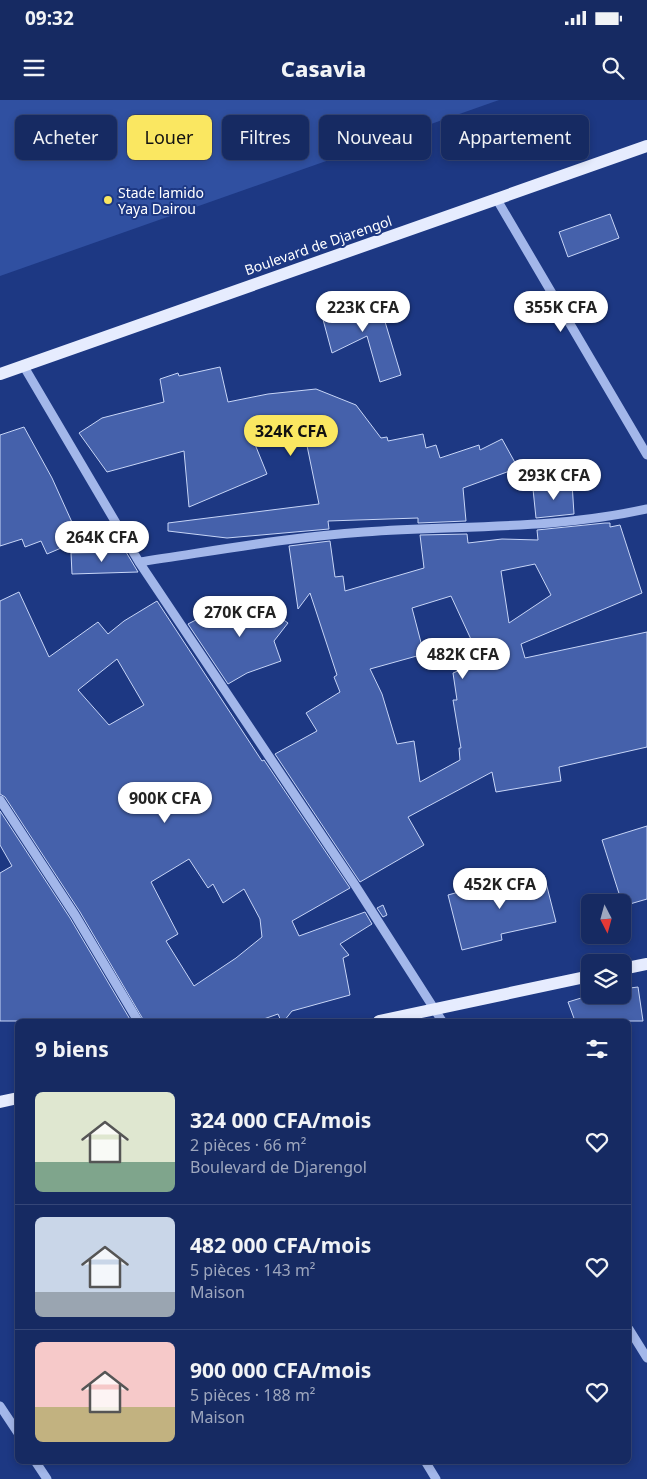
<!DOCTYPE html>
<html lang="fr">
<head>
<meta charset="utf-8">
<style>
	body { margin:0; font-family:"Noto Sans",sans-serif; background:#1f3268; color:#f1f3f6; height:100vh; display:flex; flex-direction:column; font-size:19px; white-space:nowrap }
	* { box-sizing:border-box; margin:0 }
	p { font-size:16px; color:#9ea7be }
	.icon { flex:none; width:28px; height:28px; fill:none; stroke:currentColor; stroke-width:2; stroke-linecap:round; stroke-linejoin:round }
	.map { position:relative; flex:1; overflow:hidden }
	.sheet { position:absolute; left:15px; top:919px; width:616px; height:445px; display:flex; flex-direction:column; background:#162a62; border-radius:8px; box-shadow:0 2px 8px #0003,0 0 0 1px #354677 }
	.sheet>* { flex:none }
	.banner { position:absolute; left:15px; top:15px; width:618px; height:45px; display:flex; gap:10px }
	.needle { width:32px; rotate:174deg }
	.buttons { position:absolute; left:581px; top:794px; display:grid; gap:10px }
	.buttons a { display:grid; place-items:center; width:50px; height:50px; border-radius:8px; background:#162a62; box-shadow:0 2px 8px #0003,0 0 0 1px #354677; font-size:25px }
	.price { position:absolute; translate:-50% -42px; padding:0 11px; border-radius:18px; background:#fff; color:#222; font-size:16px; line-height:32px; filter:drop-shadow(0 1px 2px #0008) }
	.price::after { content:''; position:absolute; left:50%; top:30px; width:15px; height:11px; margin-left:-8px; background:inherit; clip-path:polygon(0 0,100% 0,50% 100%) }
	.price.selected { background:#fae761; color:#111 }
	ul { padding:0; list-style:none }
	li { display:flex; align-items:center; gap:15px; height:125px; padding:0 20px }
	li+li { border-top:1px solid #354677 }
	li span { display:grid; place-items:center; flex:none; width:140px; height:100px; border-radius:8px; color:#555 }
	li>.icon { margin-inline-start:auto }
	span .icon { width:60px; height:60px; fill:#fffc; stroke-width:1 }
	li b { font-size:21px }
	h2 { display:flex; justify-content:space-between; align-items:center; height:60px; padding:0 20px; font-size:21px }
	.tag { padding:0 18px; border-radius:8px; background:#162a62; box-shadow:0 2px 8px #0003,0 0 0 1px #354677; font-size:18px; line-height:45px }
	.tag.selected { background:#fae761; color:#111 }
	.status { display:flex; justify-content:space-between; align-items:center; height:35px; padding:0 25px; background:#162a62; direction:ltr }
	.status svg { height:14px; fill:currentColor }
	header { display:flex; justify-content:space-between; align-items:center; height:65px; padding:0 20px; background:#162a62; font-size:22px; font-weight:800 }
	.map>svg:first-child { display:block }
	.green { fill:#3050a1 }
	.building { fill:#4561ab; stroke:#c7d5f7; fill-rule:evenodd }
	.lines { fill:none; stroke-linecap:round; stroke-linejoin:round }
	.minor { stroke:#a3b7ea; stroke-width:9 }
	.major { stroke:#e6ecfe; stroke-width:12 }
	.poi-dot { fill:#fae761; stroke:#1d3883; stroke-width:2 }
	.labels { text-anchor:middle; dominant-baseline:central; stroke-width:4; stroke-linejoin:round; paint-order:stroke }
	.poi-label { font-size:14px; fill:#fff; stroke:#1d3883; text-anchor:start }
	.street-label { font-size:14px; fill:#fff; stroke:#1d3883 }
</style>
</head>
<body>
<div class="status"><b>09:32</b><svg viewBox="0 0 49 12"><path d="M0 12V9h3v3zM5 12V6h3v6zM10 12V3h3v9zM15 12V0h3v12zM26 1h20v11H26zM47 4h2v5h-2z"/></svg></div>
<header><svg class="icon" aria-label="menu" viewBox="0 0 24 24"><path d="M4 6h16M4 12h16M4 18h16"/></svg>Casavia<svg class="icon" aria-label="search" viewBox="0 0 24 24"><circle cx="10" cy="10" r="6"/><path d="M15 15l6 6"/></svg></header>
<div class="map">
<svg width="647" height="1379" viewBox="0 0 647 1379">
	<rect width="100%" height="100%" fill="#1d3883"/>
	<path class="green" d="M 0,0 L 499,0 L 0,176 Z"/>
	<path class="building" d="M 610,114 L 619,138 L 568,157 L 559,132 Z
		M 377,195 L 401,275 L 380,282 L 367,236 L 332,253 L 321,212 Z
		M 220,267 L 228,302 L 268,294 L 316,289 L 356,305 L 381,338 L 387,337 L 388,341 L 423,334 L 426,348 L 436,345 L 440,358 L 479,345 L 480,350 L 502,339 L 518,368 L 463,388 L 466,421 L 418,423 L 418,418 L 328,421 L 329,429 L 227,438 L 168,431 L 168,423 L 319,404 L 305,336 L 250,332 L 267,374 L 189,407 L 184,351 L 107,372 L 79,333 L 102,318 L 164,302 L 160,279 L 178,273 L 179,276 Z
		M 24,327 L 52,378 L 80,440 L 47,454 L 41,441 L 25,447 L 22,439 L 0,446 L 0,335 Z
		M 572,383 L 574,414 L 536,418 L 533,389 Z
		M 605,423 L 610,423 L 610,427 L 620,425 L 642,493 L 521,544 L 525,558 L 647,532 L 647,647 L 559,667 L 561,681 L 496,692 L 492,672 L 408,717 L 424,745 L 360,782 L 275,654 L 317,631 L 306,613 L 340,592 L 334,577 L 337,575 L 310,493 L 298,509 L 289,446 L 330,441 L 335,477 L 343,476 L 345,491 L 424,468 L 420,435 L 467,434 L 468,443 L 502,439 L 538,440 L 537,430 ZM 535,464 L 551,495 L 509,523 L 501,471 ZM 451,496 L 481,561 L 453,573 L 457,600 L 453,600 L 461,648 L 459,648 L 460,660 L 420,682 L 414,641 L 397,644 L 382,594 L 370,569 L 424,554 L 412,508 Z
		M 126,452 L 138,472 L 72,474 L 71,453 Z
		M 19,492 L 49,557 L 98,522 L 108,534 L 124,521 L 157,501 L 262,661 L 264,660 L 350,788 L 292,821 L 299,836 L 365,812 L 372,824 L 340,844 L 349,855 L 343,858 L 350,895 L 292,911 L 284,921 L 281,921 L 278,914 L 258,921 L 144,921 L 80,812 L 5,697 L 0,694 L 0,501 ZM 117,559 L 144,605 L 109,625 L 78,590 ZM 189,759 L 208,788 L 213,784 L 223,803 L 244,789 L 260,819 L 262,837 L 236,858 L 194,886 L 166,841 L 178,834 L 151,782 Z
		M 244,502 L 258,502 L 288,523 L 274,541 L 281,561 L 247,573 L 228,584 L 188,524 L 219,508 Z
		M 0,711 L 70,818 L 131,921 L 0,921 L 0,773 L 12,766 L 0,745 Z
		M 647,726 L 647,799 L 623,806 L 602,740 Z
		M 544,775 L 556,822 L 501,834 L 502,840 L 462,850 L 448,795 L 487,784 L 488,787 Z
		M 383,805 L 387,815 L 383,817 L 377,808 Z
		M 638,887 L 643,921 L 575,921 L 568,902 L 591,895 L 622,895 L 622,889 Z"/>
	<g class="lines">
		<path class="minor" d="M 496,98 L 647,355
			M 23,265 L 139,462 L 355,785 L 442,921
			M 139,462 C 214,451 289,437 364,432 C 461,425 552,430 647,409
			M 0,700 L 75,815 L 138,921
			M 629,1229 L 647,1258
			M 0,1306 L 18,1333
			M 35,1361 L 47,1379
			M 425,1361 L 436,1379"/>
		<path class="major" d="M 0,274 L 647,46
			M 622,869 L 647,864
			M 379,921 L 590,876
			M 0,1002 L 18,998"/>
	</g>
	<circle class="poi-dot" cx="108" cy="100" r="5"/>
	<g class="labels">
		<g class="poi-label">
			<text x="118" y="92">Stade lamido<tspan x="118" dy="16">Yaya Dairou</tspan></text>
		</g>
		<g class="street-label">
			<text transform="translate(318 145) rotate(-19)">Boulevard de Djarengol</text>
		</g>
	</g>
</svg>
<div class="buttons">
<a><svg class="needle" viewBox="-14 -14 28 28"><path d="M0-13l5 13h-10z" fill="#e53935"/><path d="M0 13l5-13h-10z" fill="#9ea7be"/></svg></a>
<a><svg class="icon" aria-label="layers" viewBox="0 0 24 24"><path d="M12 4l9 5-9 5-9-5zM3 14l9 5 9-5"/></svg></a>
</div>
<b class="price" style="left:363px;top:233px">223K CFA</b>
<b class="price" style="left:561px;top:233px">355K CFA</b>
<b class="price selected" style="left:291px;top:357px">324K CFA</b>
<b class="price" style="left:554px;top:401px">293K CFA</b>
<b class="price" style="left:102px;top:463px">264K CFA</b>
<b class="price" style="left:240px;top:538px">270K CFA</b>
<b class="price" style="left:463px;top:580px">482K CFA</b>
<b class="price" style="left:165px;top:724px">900K CFA</b>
<b class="price" style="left:500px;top:810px">452K CFA</b>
<div class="banner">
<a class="tag">Acheter</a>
<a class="tag selected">Louer</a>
<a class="tag">Filtres</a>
<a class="tag">Nouveau</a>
<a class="tag">Appartement</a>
</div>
<section class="sheet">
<h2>9 biens<svg class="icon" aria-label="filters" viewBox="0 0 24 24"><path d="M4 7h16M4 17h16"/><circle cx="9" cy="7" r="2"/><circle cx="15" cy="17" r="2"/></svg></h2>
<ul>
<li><span style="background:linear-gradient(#dfe7d0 70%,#7fa58c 0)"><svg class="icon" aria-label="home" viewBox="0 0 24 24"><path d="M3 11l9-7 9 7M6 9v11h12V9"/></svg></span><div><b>324 000 CFA/mois</b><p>2 pièces · 66 m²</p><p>Boulevard de Djarengol</p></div><svg class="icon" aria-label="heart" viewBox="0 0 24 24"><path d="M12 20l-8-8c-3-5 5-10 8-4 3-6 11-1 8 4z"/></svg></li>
<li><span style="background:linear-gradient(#c9d6e8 75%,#9aa5b1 0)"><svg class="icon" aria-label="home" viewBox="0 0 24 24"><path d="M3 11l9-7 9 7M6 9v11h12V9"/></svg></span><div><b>482 000 CFA/mois</b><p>5 pièces · 143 m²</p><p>Maison</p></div><svg class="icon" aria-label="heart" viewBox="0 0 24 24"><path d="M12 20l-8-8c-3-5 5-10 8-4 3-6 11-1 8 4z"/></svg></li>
<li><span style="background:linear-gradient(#f6c9c9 65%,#c2b280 0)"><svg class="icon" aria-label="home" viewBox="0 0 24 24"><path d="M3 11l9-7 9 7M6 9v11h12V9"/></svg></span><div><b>900 000 CFA/mois</b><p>5 pièces · 188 m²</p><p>Maison</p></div><svg class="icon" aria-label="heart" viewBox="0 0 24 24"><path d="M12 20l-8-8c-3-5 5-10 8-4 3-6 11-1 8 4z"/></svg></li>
</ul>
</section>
</div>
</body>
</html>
